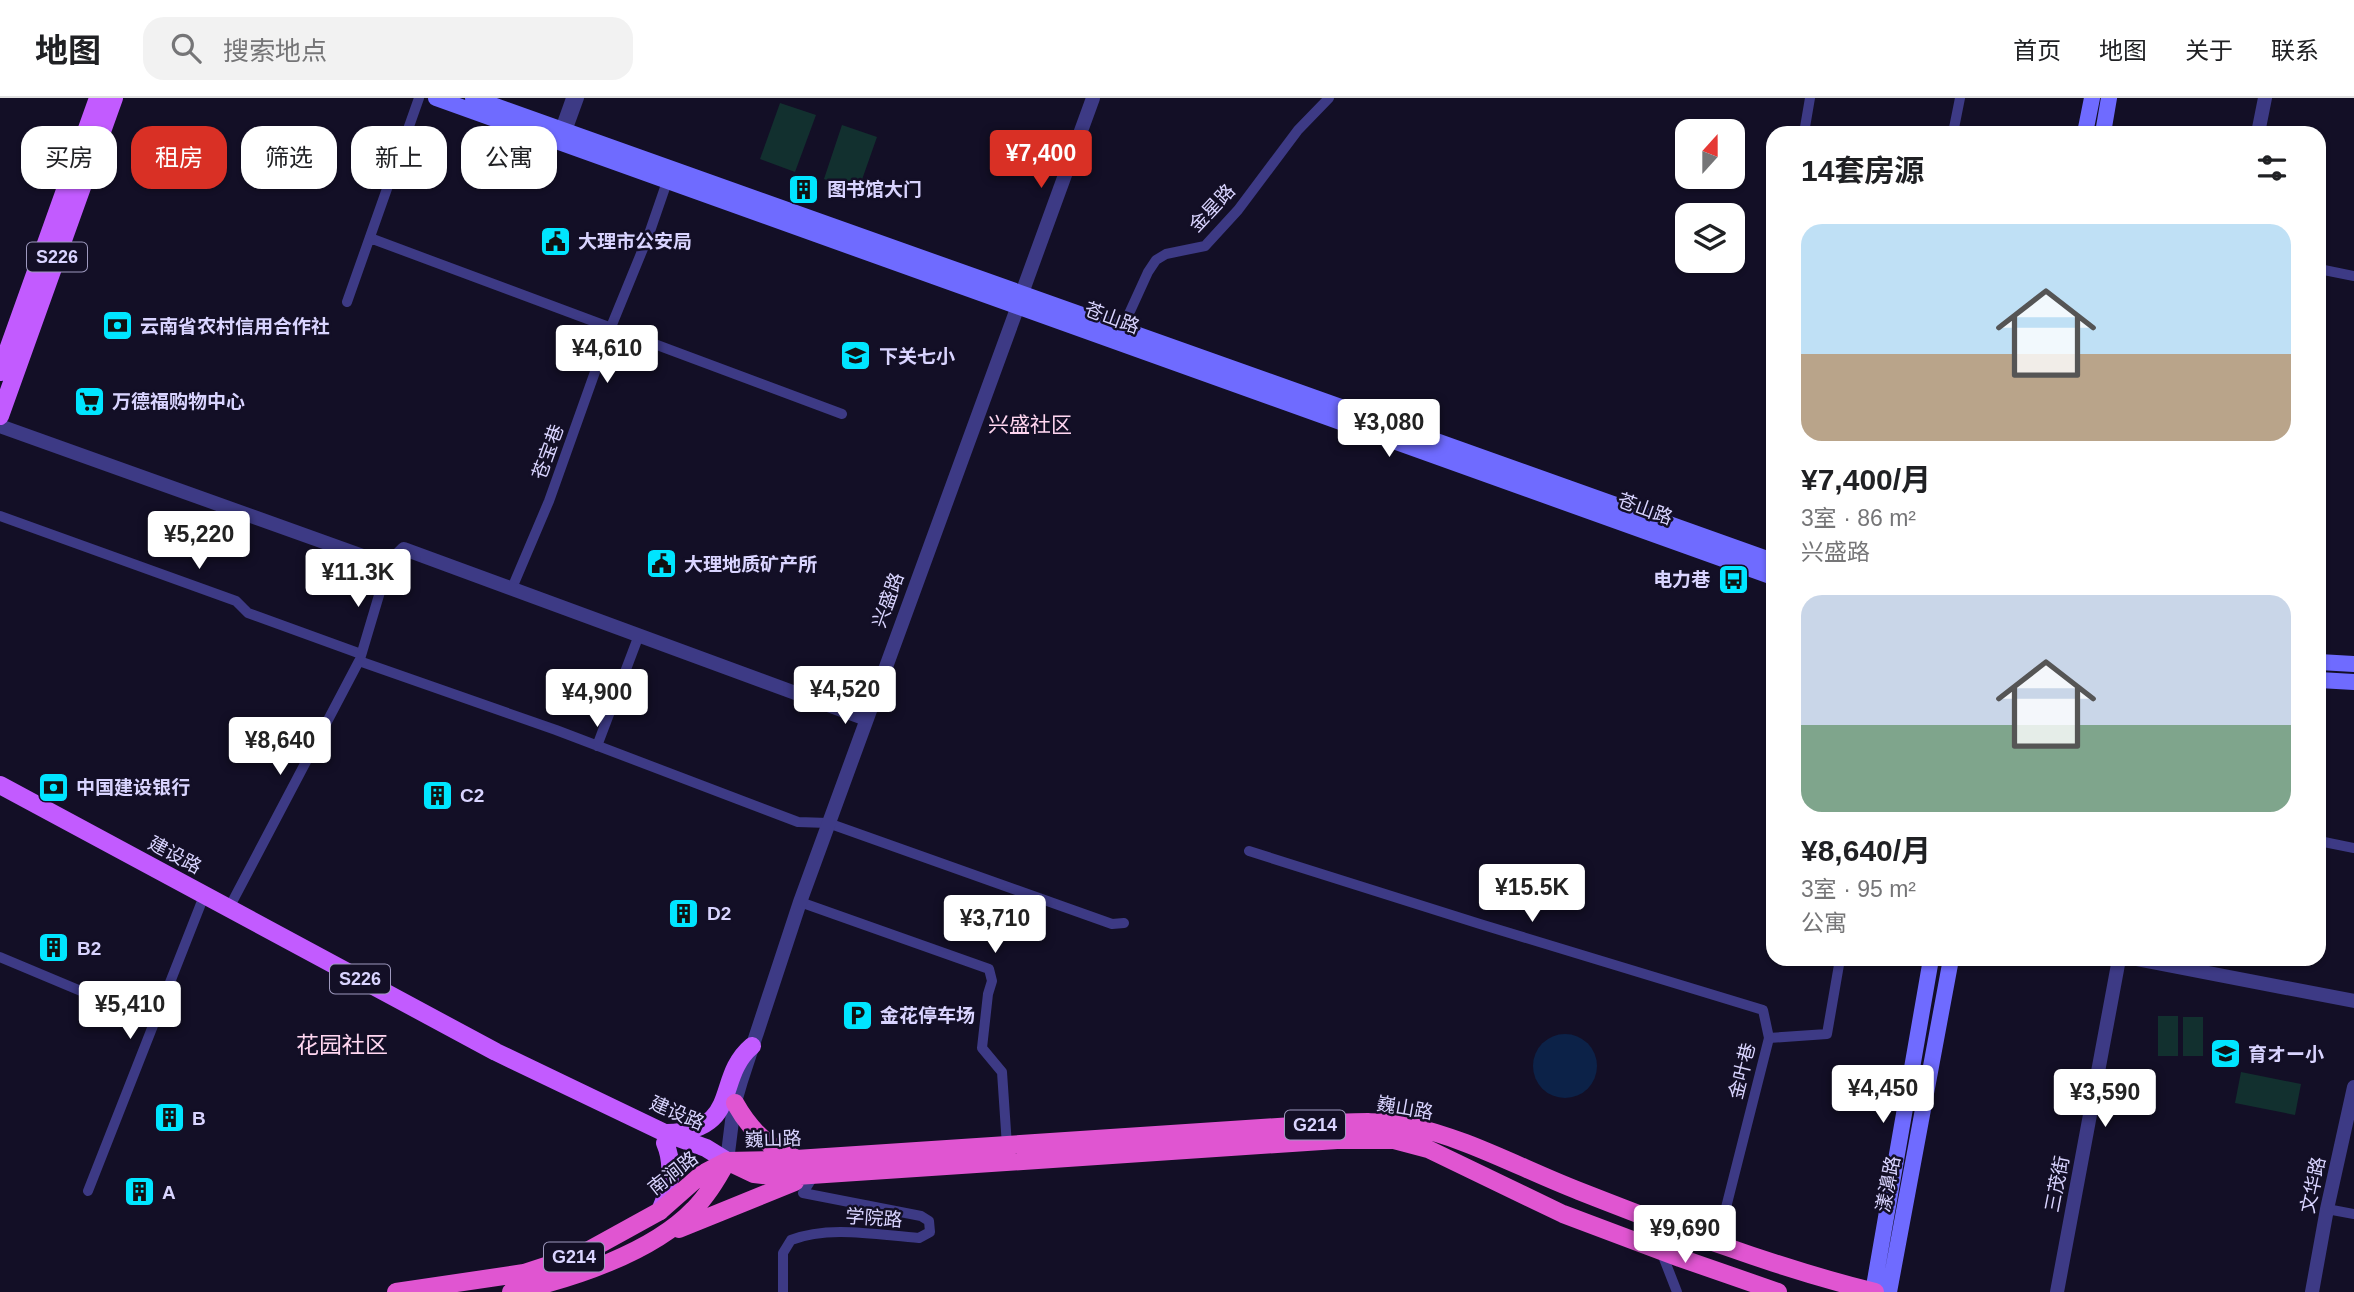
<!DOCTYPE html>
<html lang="zh">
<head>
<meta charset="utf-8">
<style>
	body { margin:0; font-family:Arial,"Noto Sans SC","Noto Sans JP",sans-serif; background:#f2f2f2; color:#202124; height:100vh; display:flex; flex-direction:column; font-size:26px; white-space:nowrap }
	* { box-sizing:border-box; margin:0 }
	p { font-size:23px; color:#757577 }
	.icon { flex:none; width:38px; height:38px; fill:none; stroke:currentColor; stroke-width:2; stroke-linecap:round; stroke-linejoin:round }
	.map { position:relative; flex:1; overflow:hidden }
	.panel { position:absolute; left:1766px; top:28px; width:560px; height:840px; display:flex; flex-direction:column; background:#fff; border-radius:21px; box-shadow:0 2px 5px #0004 }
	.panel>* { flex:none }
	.hud { position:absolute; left:21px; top:28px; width:665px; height:63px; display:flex; gap:14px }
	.needle { width:46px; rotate:21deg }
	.tools { position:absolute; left:1675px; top:21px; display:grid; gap:14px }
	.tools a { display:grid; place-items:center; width:70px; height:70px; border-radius:14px; background:#fff; box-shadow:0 2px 5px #0004; font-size:35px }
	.price { position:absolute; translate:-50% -60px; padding:0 16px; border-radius:7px; background:#fff; color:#222; font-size:23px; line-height:46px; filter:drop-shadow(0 2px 4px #0008) }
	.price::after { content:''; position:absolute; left:50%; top:42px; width:21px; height:16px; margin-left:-10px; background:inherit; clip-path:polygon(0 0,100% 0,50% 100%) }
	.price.on { background:#d93025; color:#fff }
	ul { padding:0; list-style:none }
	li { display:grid; align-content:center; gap:14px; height:371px; padding:0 35px }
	li span { display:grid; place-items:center; height:217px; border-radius:21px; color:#555 }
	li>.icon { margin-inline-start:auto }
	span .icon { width:126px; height:126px; fill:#fffc; stroke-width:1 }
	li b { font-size:30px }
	h2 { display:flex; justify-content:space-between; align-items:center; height:84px; padding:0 35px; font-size:30px }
	.pill { padding:0 24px; border-radius:21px; background:#fff; box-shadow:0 2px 5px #0004; font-size:24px; line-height:63px }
	.pill.on { background:#d93025; color:#fff }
	header { display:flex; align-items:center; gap:42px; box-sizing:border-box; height:98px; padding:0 35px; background:#fff; border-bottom:2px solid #e0e0e0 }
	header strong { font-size:33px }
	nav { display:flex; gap:38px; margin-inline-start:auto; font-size:24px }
	.search { width:490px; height:63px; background:#f2f2f2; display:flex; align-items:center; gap:18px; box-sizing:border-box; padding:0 24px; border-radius:21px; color:#757577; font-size:26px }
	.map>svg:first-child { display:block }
	.green { fill:#12302f }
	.water { fill:#0c2248 }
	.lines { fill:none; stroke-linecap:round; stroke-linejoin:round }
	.minor { stroke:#3d3a85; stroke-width:10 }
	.tertiary { stroke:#3d3a85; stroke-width:14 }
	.secondary { stroke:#6f6bff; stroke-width:16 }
	.primary { stroke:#c25bff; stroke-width:18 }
	.trunk { stroke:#e055d1; stroke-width:18 }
	.labels { text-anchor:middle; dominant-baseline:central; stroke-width:5; stroke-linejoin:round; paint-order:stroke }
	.shield { fill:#130f26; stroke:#9e99be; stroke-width:2 }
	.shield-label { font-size:18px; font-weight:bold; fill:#d9d4ff }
	.poi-label { font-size:19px; font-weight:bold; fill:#d9d4ff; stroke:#130f26; text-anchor:start }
	.street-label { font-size:19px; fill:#d9d4ff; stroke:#130f26 }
	.neighbourhood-label { font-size:21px; fill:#ffd6f0; stroke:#130f26 }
	.quarter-label { font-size:23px; fill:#ffd6f0; stroke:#130f26 }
</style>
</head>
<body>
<header>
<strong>地图</strong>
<div class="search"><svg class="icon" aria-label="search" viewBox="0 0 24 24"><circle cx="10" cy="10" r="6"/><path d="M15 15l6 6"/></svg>搜索地点</div>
<nav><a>首页</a><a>地图</a><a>关于</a><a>联系</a></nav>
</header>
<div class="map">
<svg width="2354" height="1194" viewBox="0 0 2354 1194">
	<rect width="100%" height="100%" fill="#130f26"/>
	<path class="green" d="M 780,5 L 816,17 L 795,74 L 760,61 Z
		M 842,27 L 877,39 L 858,93 L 824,81 Z
		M 2158,918 L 2178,918 L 2178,958 L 2158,958 Z
		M 2183,919 L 2203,919 L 2203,958 L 2183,958 Z
		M 2241,974 L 2301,986 L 2295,1017 L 2235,1005 Z"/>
	<path class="water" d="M1533 968a32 32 0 1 1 64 0a32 32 0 1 1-64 0Z"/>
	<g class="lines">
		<path class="minor" d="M 560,31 L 571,0
			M 567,33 L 579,0
			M 1804,35 L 1810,0
			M 1953,35 L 1960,0
			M 370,140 L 842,316
			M 2319,171 L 2354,178
			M 347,204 L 419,0
			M 1122,231 L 1148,174 L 1156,162 L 1166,156 L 1205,148 L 1238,112 L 1298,32 L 1329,0
			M 0,418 L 236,503 L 248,515 L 361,556
			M 512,490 L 549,403 L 611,229 L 649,136 L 669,78
			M 360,561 L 388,467
			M 597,648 L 639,537
			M 2319,743 L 2354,750
			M 1249,753 L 1480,826 L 1763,912 L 1769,940
			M 800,804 L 989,871 L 992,883 L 988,896 L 982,950 L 1002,974 L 1007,1048
			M 229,810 L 359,563 L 556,632 L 798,724 L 828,725 L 1112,826 L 1124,825
			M 0,859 L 155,924
			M 88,1093 L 202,803
			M 2327,1111 L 2354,1116
			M 1717,1145 L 1769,940 L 1827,936 L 1840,861
			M 1661,1153 L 1677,1194
			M 783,1194 L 783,1155 L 791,1142 C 829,1127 878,1137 919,1140 L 930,1134 L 929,1123 L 921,1118 L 803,1095 L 814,1077"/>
		<path class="tertiary" d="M 2258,35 L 2265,0
			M 1022,195 L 1093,0
			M 0,328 L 388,467 L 404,451 L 866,621
			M 2136,861 L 2354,903
			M 727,1063 L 734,1007 L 741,983 L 800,804 L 1018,208
			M 2057,1194 L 2119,861
			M 2312,1194 L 2327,1111 L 2354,989"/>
		<path class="secondary" d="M 436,0 L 1773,479
			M 473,0 L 1773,463
			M 2085,35 L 2092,0
			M 2103,35 L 2109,0
			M 2319,564 L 2354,566
			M 2319,582 L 2354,584
			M 1873,1194 L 1931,861
			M 1889,1194 L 1951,861"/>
		<path class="primary" d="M 0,274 L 98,0
			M 0,318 L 114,0
			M 0,687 L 496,954 L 665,1035 L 706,1050 L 727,1063
			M 667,1035 C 743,1032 713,981 752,948
			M 660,1113 C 670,1091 675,1068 665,1045"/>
		<path class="trunk" d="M 735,1005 C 749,1030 767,1050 795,1060
			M 727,1063 L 781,1062 L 1337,1025 C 1359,1024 1383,1023 1405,1027 C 1465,1039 1522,1071 1579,1093 C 1676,1131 1773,1169 1875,1194
			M 733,1066 L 754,1076 L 781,1079 L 1337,1042 L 1394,1042 L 1428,1051 L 1563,1116 L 1680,1160 L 1778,1194
			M 679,1131 L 795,1084
			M 396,1194 L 524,1175 L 582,1156 L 660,1113 L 702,1076 L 727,1063
			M 511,1194 C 570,1182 652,1155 694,1111 C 708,1097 718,1080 727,1063"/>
	</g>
	<defs>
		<symbol id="building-square" viewBox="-11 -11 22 22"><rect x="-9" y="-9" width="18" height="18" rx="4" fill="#00e5ff" stroke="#130f26"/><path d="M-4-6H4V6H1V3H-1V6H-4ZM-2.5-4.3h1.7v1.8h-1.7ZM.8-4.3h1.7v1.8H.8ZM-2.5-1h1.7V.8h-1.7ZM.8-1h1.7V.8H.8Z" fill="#111"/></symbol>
		<symbol id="civic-square" viewBox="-11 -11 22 22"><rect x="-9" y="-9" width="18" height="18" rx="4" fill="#00e5ff" stroke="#130f26"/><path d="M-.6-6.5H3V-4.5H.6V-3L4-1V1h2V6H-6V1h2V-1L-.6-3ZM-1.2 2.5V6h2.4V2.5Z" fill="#111"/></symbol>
		<symbol id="bank-square" viewBox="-11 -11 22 22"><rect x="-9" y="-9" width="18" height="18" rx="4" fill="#00e5ff" stroke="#130f26"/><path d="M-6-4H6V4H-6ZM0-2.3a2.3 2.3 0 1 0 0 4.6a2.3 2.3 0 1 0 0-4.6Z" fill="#111"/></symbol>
		<symbol id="school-square" viewBox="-11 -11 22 22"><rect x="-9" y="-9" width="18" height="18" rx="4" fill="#00e5ff" stroke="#130f26"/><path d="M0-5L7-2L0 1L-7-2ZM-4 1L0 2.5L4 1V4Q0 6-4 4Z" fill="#111"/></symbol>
		<symbol id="supermarket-square" viewBox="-11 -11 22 22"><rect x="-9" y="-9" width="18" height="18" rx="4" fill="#00e5ff" stroke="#130f26"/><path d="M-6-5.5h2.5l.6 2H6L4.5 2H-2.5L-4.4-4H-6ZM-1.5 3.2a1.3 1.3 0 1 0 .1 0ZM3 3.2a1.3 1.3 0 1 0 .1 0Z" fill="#111"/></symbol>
		<symbol id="bus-square" viewBox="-11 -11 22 22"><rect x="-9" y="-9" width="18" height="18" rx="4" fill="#00e5ff" stroke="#130f26"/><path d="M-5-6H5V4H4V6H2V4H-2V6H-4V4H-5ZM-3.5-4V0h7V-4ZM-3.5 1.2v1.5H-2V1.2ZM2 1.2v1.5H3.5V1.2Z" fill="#111"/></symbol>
		<symbol id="parking-square" viewBox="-11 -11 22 22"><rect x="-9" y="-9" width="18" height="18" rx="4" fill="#00e5ff" stroke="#130f26"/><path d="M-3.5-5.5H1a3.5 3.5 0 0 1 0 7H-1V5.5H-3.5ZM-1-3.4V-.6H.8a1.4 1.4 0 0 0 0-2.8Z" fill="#111"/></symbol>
	</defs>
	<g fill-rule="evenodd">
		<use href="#building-square" x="786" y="74" width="35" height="35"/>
		<use href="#civic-square" x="538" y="126" width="35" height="35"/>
		<use href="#bank-square" x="100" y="210" width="35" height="35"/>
		<use href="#school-square" x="838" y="240" width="35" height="35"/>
		<use href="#supermarket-square" x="72" y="286" width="35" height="35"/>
		<use href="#civic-square" x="644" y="448" width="35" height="35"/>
		<use href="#bus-square" x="1716" y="464" width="35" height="35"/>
		<use href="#bank-square" x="36" y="672" width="35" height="35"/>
		<use href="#building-square" x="420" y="680" width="35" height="35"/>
		<use href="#building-square" x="666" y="798" width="35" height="35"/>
		<use href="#building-square" x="36" y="832" width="35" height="35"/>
		<use href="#parking-square" x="840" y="900" width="35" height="35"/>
		<use href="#school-square" x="2208" y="938" width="35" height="35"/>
		<use href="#building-square" x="152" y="1002" width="35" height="35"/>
		<use href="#building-square" x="122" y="1076" width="35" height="35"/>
	</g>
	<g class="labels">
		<g class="shield">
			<rect x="27" y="144.5" width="60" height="29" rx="5"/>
			<rect x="330" y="866.5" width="60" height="29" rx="5"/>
			<rect x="1285" y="1012.5" width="60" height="29" rx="5"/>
			<rect x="544" y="1144.5" width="60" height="29" rx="5"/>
		</g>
		<g class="shield-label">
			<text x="57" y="159">S226</text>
			<text x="360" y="881">S226</text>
			<text x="1315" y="1027">G214</text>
			<text x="574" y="1159">G214</text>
		</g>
		<g class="poi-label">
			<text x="827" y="91">图书馆大门</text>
			<text x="578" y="143">大理市公安局</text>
			<text x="140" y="228">云南省农村信用合作社</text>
			<text x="879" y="258">下关七小</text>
			<text x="112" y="303">万德福购物中心</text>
			<text x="684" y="466">大理地质矿产所</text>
			<text x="1710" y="481" text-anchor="end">电力巷</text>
			<text x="76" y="689">中国建设银行</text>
			<text x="460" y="697">C2</text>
			<text x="707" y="815">D2</text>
			<text x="77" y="850">B2</text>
			<text x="880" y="917">金花停车场</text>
			<text x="2248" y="956">育オー小</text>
			<text x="192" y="1020">B</text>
			<text x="162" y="1094">A</text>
		</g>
		<g class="street-label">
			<text transform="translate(1212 110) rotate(-47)">金星路</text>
			<text transform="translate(1112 220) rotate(20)">苍山路</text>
			<text transform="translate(548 354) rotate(-70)">苍宝巷</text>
			<text transform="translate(1645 411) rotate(20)">苍山路</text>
			<text transform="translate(888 502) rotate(-70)">兴盛路</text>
			<text transform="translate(175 757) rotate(28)">建设路</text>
			<text transform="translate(1742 973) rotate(-76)">金叶巷</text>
			<text transform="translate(1405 1010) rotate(10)">巍山路</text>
			<text transform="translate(677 1015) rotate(23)">建设路</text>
			<text transform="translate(773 1041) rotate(-2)">巍山路</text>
			<text transform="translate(673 1075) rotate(-38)">南涧路</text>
			<text transform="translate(1888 1086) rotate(-79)">漾濞路</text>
			<text transform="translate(2057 1086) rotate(-79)">三茂街</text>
			<text transform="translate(2313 1087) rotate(-78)">文华路</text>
			<text transform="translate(874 1120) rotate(4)">学院路</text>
		</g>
		<g class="neighbourhood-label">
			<text x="1030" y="326">兴盛社区</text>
		</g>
		<g class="quarter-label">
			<text x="342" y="947">花园社区</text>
		</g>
	</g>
</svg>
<div class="tools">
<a><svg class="needle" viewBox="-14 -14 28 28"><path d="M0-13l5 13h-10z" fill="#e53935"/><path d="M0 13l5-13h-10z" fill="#757577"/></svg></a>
<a><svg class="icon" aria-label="layers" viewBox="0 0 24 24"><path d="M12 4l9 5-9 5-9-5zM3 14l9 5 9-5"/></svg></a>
</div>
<b class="price on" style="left:1041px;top:92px">¥7,400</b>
<b class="price" style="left:607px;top:287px">¥4,610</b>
<b class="price" style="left:1389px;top:361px">¥3,080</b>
<b class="price" style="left:199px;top:473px">¥5,220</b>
<b class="price" style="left:358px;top:511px">¥11.3K</b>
<b class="price" style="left:845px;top:628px">¥4,520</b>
<b class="price" style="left:597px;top:631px">¥4,900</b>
<b class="price" style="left:280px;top:679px">¥8,640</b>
<b class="price" style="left:1532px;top:826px">¥15.5K</b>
<b class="price" style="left:995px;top:857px">¥3,710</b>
<b class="price" style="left:130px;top:943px">¥5,410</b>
<b class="price" style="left:1883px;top:1027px">¥4,450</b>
<b class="price" style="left:2105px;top:1031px">¥3,590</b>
<b class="price" style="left:1685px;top:1167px">¥9,690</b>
<div class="hud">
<a class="pill">买房</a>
<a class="pill on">租房</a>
<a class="pill">筛选</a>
<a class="pill">新上</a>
<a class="pill">公寓</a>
</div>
<section class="panel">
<h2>14套房源<svg class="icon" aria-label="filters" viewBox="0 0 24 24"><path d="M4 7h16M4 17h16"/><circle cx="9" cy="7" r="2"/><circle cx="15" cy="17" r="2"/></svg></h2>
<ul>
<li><span style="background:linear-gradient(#bfe0f5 60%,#b9a48a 0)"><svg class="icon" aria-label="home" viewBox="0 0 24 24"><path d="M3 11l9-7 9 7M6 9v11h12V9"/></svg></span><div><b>¥7,400/月</b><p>3室 · 86 m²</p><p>兴盛路</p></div></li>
<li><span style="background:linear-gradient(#c9d6e8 60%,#7fa58c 0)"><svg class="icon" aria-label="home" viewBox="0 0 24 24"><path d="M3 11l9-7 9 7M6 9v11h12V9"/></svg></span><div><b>¥8,640/月</b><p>3室 · 95 m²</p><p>公寓</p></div></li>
</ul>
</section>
</div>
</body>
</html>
